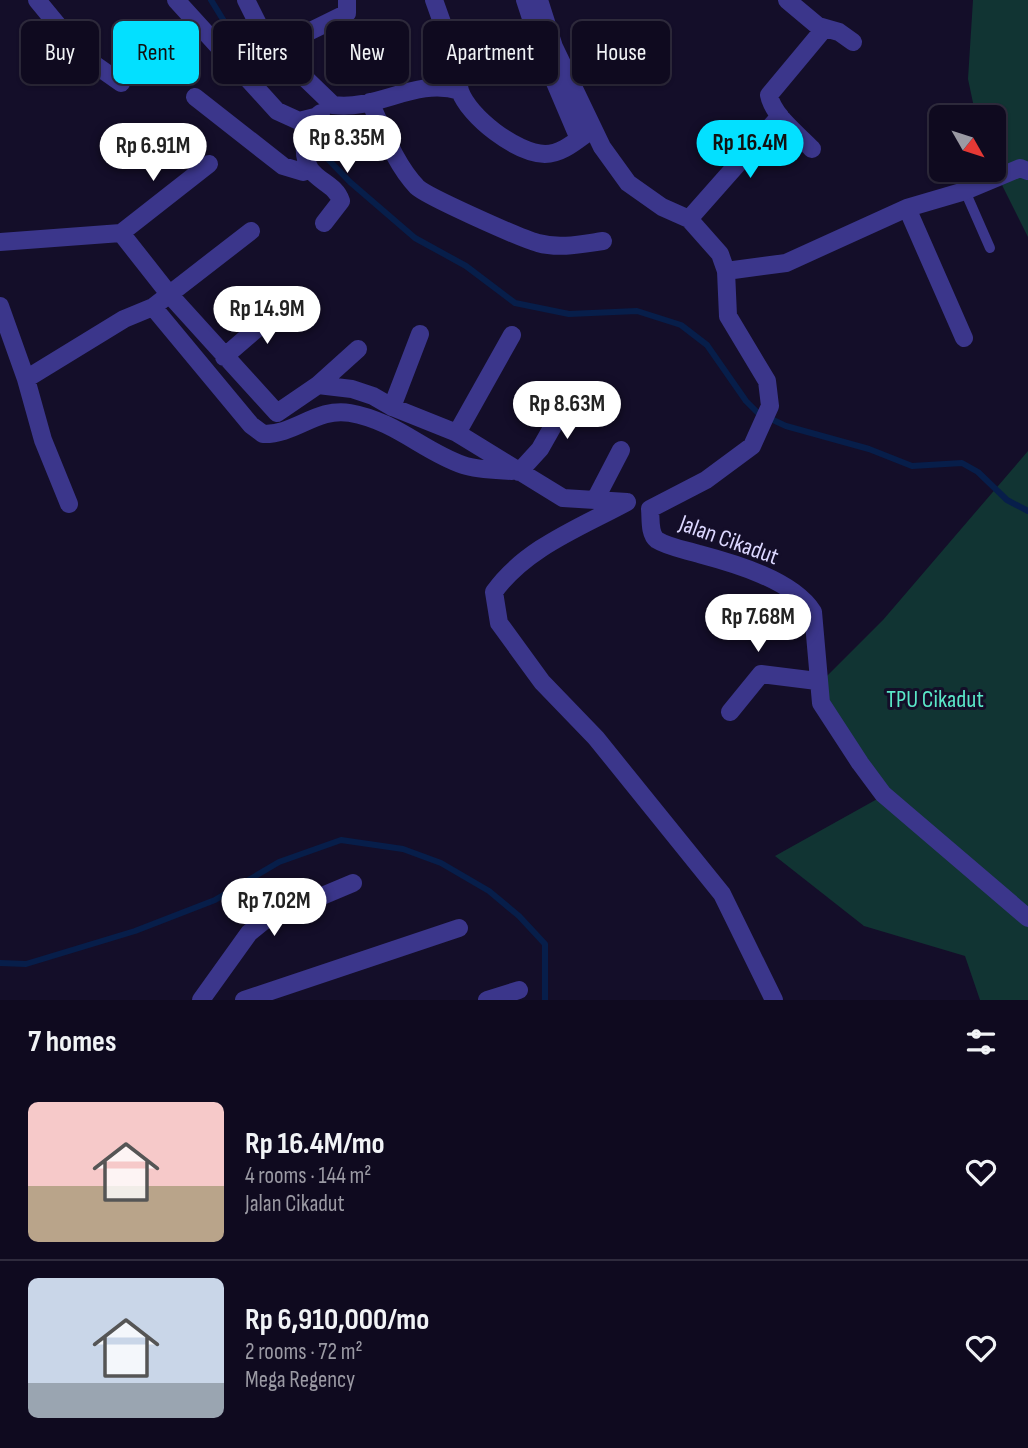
<!DOCTYPE html>
<html lang="en">
<head>
<meta charset="utf-8">
<style>
	body { margin:0; font-family:"Sofia Sans Condensed",sans-serif; background:#181328; color:#f1f3f6; height:100vh; display:flex; flex-direction:column; font-size:26px; white-space:nowrap }
	* { box-sizing:border-box; margin:0 }
	p { font-size:23px; color:#9b9aa4 }
	.icon { flex:none; width:38px; height:38px; fill:none; stroke:currentColor; stroke-width:2; stroke-linecap:round; stroke-linejoin:round }
	.map { position:relative; height:1000px; overflow:hidden }
	.panel { display:flex; flex-direction:column; background:#0f0a1f; flex:1 }
	.panel>* { flex:none }
	.top-card { position:absolute; left:21px; top:21px; width:987px; height:63px; display:flex; gap:14px }
	.needle { width:46px; rotate:129deg }
	.buttons { position:absolute; left:929px; top:105px; display:grid; gap:14px }
	.buttons a { display:grid; place-items:center; width:77px; height:77px; border-radius:10px; background:#0f0a1f; box-shadow:0 2px 5px #0004,0 0 0 2px #2f2b3d; font-size:35px }
	.price { position:absolute; translate:-50% -60px; padding:0 16px; border-radius:24px; background:#fff; color:#222; font-size:23px; line-height:46px; filter:drop-shadow(0 2px 4px #0008) }
	.price::after { content:''; position:absolute; left:50%; top:42px; width:21px; height:16px; margin-left:-10px; background:inherit; clip-path:polygon(0 0,100% 0,50% 100%) }
	.price.current { background:#03e0ff; color:#111 }
	ul { padding:0; list-style:none }
	li { display:flex; align-items:center; gap:21px; height:175px; padding:0 28px }
	li+li { border-top:2px solid #2f2b3d }
	li span { display:grid; place-items:center; flex:none; width:196px; height:140px; border-radius:10px; color:#555 }
	li>.icon { margin-inline-start:auto }
	span .icon { width:84px; height:84px; fill:#fffc; stroke-width:1 }
	li b { font-size:30px }
	h2 { display:flex; justify-content:space-between; align-items:center; height:84px; padding:0 28px; font-size:30px }
	.chip { padding:0 24px; border-radius:10px; background:#0f0a1f; box-shadow:0 2px 5px #0004,0 0 0 2px #2f2b3d; font-size:24px; line-height:63px }
	.chip.current { background:#03e0ff; color:#111 }
	.map>svg:first-child { display:block }
	.green { fill:#113433 }
	.lines { fill:none; stroke-linecap:round; stroke-linejoin:round }
	.stream { stroke:#071e4a; stroke-width:6 }
	.lane { stroke:#3b368b; stroke-width:10 }
	.street { stroke:#3b368b; stroke-width:18 }
	.labels { text-anchor:middle; dominant-baseline:central; stroke-width:6; stroke-linejoin:round; paint-order:stroke }
	.street-label { font-size:24px; fill:#dcd7ff; stroke:#140e29 }
	.park-label { font-size:24px; fill:#5ae8c8; stroke:#140e29 }
</style>
</head>
<body>
<div class="map">
<svg width="1028" height="1000" viewBox="0 0 1028 1000">
	<rect width="100%" height="100%" fill="#140e29"/>
	<path class="green" d="M 973,0 L 1028,0 L 1028,237 L 994,169 L 994,117 L 976,117 L 968,79 Z
		M 1028,451 L 1028,1000 L 980,1000 L 965,956 L 864,926 L 775,856 L 888,793 L 832,716 L 821,682 L 883,620 Z"/>
	<g class="lines">
		<path class="stream" d="M 211,0 L 262,83
			M 318,149 L 350,182 L 415,238 L 466,266 L 515,303 L 569,314 L 637,311 L 681,325 L 707,345 L 746,401 L 758,413 L 786,426 L 869,449 L 912,466 L 962,463 L 978,472 L 1007,500 L 1028,511
			M 0,963 L 26,964 L 135,931 L 215,900 L 279,862 L 341,840 L 403,849 L 441,863 L 489,891 L 519,916 L 545,944 L 545,1000"/>
		<path class="lane" d="M 965,191 L 990,248"/>
		<path class="street" d="M 37,0 L 84,57 L 121,83
			M 176,0 L 277,111 L 299,121 L 315,117
			M 246,0 L 266,40 L 284,44 L 343,15 L 347,13 L 347,0
			M 434,0 L 449,42 L 460,91
			M 525,0 L 542,52 L 579,139
			M 539,0 L 554,47 L 602,147 L 628,183 L 662,207 L 689,219 L 720,254 L 726,271 L 728,316 L 767,381 L 770,406 L 752,446 L 706,480 L 650,509 C 651,518 649,534 657,540 C 668,547 686,550 699,554 C 733,563 793,580 813,612 L 821,703 L 860,763 L 883,794 L 1028,918
			M 787,0 L 818,26 L 839,32 L 853,42
			M 284,44 L 305,78 L 333,105 C 378,111 415,77 460,91 C 469,117 516,153 545,154 C 563,154 578,139 593,129
			M 195,97 L 283,166 L 303,172 L 310,169
			M 370,102 C 383,130 395,164 417,187 C 426,196 522,239 538,243 C 559,249 582,244 603,241
			M 321,113 C 305,124 300,152 310,169 C 319,182 336,185 341,201 L 324,223
			M 812,149 C 798,134 773,116 769,95 L 824,29
			M 907,208 L 964,338
			M 689,219 L 780,116
			M 121,233 L 209,164
			M 0,242 L 121,233 L 169,294 L 277,413 L 318,385 L 352,389 L 373,396 L 392,407 L 457,433 L 563,498 L 627,502
			M 726,271 L 786,263 L 907,208 L 965,191 L 1020,168 L 1028,171
			M 0,306 L 26,379
			M 153,307 L 251,425 L 263,434 C 295,435 317,407 350,413 C 396,421 424,452 463,465 C 478,470 496,470 512,471
			M 224,357 L 284,305
			M 318,385 L 358,349
			M 392,407 L 420,334
			M 457,433 L 512,335
			M 519,472 L 540,449 L 570,396
			M 595,500 L 621,450
			M 627,502 C 581,527 525,548 494,592 L 499,623 L 542,682 L 596,738 L 722,894 L 774,1000
			M 69,504 L 43,440 L 26,379 L 124,319 L 153,307 L 251,231
			M 730,712 L 761,674 L 817,681
			M 201,1000 L 249,933 L 265,920 L 353,883
			M 244,1000 L 459,928
			M 487,1000 L 519,990"/>
	</g>
	<g class="labels">
		<g class="street-label">
			<text transform="translate(729 540) rotate(20)">Jalan Cikadut</text>
		</g>
		<g class="park-label">
			<text x="935" y="699">TPU Cikadut</text>
		</g>
	</g>
</svg>
<div class="buttons">
<a><svg class="needle" viewBox="-14 -14 28 28"><path d="M0-13l5 13h-10z" fill="#e53935"/><path d="M0 13l5-13h-10z" fill="#9b9aa4"/></svg></a>
</div>
<b class="price" style="left:347px;top:175px">Rp 8.35M</b>
<b class="price current" style="left:750px;top:180px">Rp 16.4M</b>
<b class="price" style="left:153px;top:183px">Rp 6.91M</b>
<b class="price" style="left:267px;top:346px">Rp 14.9M</b>
<b class="price" style="left:567px;top:441px">Rp 8.63M</b>
<b class="price" style="left:758px;top:654px">Rp 7.68M</b>
<b class="price" style="left:274px;top:938px">Rp 7.02M</b>
<div class="top-card">
<a class="chip">Buy</a>
<a class="chip current">Rent</a>
<a class="chip">Filters</a>
<a class="chip">New</a>
<a class="chip">Apartment</a>
<a class="chip">House</a>
</div>
</div>
<section class="panel">
<h2>7 homes<svg class="icon" aria-label="filters" viewBox="0 0 24 24"><path d="M4 7h16M4 17h16"/><circle cx="9" cy="7" r="2"/><circle cx="15" cy="17" r="2"/></svg></h2>
<ul>
<li><span style="background:linear-gradient(#f6c9c9 60%,#b9a48a 0)"><svg class="icon" aria-label="home" viewBox="0 0 24 24"><path d="M3 11l9-7 9 7M6 9v11h12V9"/></svg></span><div><b>Rp 16.4M/mo</b><p>4 rooms · 144 m²</p><p>Jalan Cikadut</p></div><svg class="icon" aria-label="heart" viewBox="0 0 24 24"><path d="M12 20l-8-8c-3-5 5-10 8-4 3-6 11-1 8 4z"/></svg></li>
<li><span style="background:linear-gradient(#c9d6e8 75%,#9aa5b1 0)"><svg class="icon" aria-label="home" viewBox="0 0 24 24"><path d="M3 11l9-7 9 7M6 9v11h12V9"/></svg></span><div><b>Rp 6,910,000/mo</b><p>2 rooms · 72 m²</p><p>Mega Regency</p></div><svg class="icon" aria-label="heart" viewBox="0 0 24 24"><path d="M12 20l-8-8c-3-5 5-10 8-4 3-6 11-1 8 4z"/></svg></li>
</ul>
</section>
</body>
</html>
